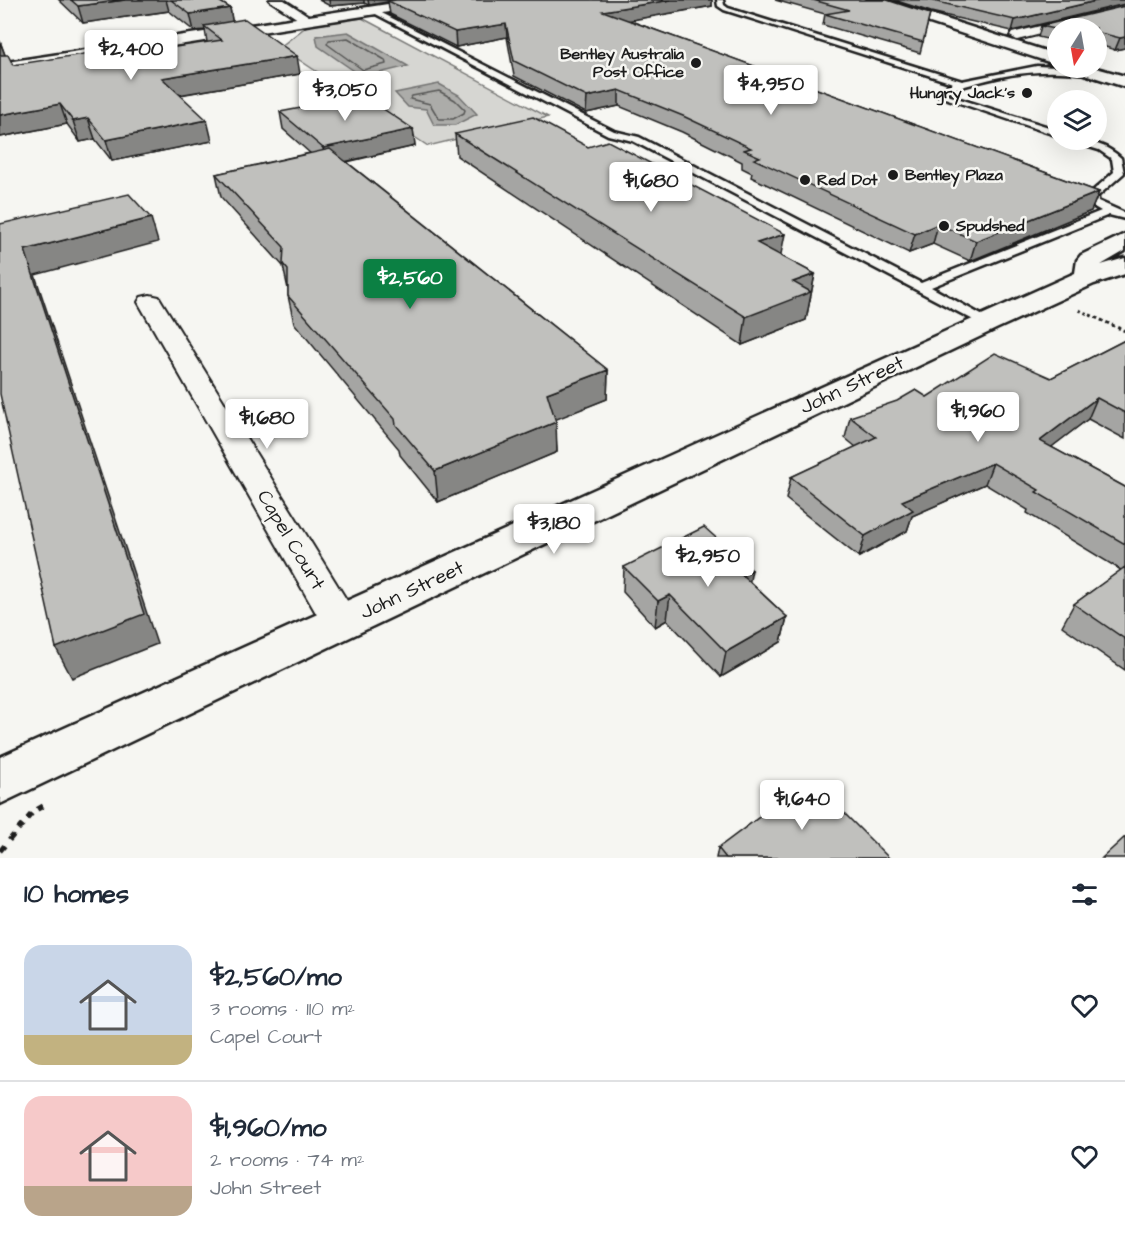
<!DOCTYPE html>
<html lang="en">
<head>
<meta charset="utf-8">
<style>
	body { margin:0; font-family:"Architects Daughter",sans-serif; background:#f6f6f7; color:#1f2937; height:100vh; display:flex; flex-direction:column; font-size:22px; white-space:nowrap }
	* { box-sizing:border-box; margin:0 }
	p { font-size:20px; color:#747a83 }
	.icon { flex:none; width:33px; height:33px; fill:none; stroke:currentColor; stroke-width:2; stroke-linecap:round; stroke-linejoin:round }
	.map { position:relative; height:858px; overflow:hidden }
	.panel { display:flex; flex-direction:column; background:#fff; flex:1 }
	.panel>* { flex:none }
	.needle { width:39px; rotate:191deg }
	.controls { position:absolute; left:1047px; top:18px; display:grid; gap:12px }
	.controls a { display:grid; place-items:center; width:60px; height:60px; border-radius:50%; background:#fff; box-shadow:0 6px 24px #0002; font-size:30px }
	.price { position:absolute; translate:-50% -51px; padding:0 14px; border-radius:6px; background:#fff; color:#222; font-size:20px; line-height:39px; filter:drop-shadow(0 2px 3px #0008) }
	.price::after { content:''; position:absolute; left:50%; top:36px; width:18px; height:14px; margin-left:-9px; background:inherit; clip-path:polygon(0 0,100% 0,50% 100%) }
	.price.selected { background:#0b8043; color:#fff }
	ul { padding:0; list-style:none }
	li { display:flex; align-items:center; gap:18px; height:150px; padding:0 24px }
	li+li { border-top:2px solid #e0e1e3 }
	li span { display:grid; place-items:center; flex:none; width:168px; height:120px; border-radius:18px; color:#555 }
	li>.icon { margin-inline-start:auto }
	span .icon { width:72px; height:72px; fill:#fffc; stroke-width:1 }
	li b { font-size:26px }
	h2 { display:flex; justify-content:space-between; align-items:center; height:72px; padding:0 24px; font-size:26px }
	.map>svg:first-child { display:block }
	.green { fill:#d6d6d2; stroke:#797977; stroke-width:1.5 }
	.water { fill:#acaca9; stroke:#727271; stroke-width:1.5 }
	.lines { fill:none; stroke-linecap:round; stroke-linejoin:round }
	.shore { stroke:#565654; stroke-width:1.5 }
	.lane-casing { stroke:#1c1c1c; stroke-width:5 }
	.street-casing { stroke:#1c1c1c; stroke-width:4 }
	.secondary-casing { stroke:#1c1c1c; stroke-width:5 }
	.highway-casing { stroke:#1c1c1c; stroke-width:5 }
	.path-far1 { stroke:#1c1c1c; stroke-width:3; stroke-dasharray:3 3; stroke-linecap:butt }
	.path { stroke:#1c1c1c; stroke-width:5; stroke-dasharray:7 7; stroke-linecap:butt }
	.lane { fill:#f6f6f2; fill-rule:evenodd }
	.street { fill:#f6f6f2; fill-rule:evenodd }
	.secondary { fill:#f6f6f2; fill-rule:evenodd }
	.highway { fill:#f6f6f2; fill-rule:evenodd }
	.wall { fill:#a5a5a3; stroke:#1c1c1c; stroke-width:1.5 }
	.shaded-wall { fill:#868684; stroke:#1c1c1c; stroke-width:1.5 }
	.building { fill:#c0c0bd; stroke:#1c1c1c; stroke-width:1.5 }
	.poi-dot { fill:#1c1c1c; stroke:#f6f6f2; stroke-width:2 }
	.labels { text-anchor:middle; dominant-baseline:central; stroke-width:5; stroke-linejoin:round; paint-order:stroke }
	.far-poi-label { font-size:16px; font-weight:bold; fill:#1c1c1c; stroke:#f6f6f2; text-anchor:start }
	.street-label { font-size:20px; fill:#1c1c1c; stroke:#f6f6f2 }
</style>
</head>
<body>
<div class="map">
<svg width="1125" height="858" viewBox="0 0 1125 858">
	<rect width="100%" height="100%" fill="#f6f6f2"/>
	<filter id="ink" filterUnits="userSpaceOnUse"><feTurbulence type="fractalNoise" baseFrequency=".0167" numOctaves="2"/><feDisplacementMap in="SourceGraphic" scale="12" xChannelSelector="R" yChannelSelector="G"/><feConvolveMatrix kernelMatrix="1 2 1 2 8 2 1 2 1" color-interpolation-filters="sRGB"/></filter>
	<g filter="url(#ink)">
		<path class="green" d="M 362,18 L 548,117 L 428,146 L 280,47 L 307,26 Z"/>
		<path class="water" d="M 348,32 L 408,66 L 363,77 L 318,46 L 316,36 Z
			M 439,84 L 459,95 L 477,114 L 455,125 L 434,125 L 426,109 L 408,107 L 395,93 Z"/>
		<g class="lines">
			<path class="shore" d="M 348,38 L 385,60 L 386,64 L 363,70 L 327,44 L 329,40 Z
				M 439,91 L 455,100 L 465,110 L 464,113 L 453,119 L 439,119 L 430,104 L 410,99 L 412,96 Z"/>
			<defs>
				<path id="lane" d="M 717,0 L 723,0 L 724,5 L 728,8 L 962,81 L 1037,66 L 1073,68 L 1098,73 L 1094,75 C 1044,68 1013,72 965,86 C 958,88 951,89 944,94 L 1058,130 L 1058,136 L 933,94 L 953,83 L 724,10 L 718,6 Z
					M 372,8 L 614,131 L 639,137 L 921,283 L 1101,211 L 1089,204 L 1088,195 L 1114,172 L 1112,159 L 1099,150 L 1073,142 L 1072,140 C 1090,140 1107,145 1121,158 L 1124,173 L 1098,196 L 1098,201 L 1125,213 L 1125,219 L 1109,215 L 931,287 L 994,322 L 988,326 L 983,325 L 633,141 L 608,135 L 370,11 Z"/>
				<path id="street" d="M 269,0 L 284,0 L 315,20 L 309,24 L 304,23 Z
					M 1125,5 L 1125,13 L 1017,40 L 1010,36 L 1012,33 Z
					M 150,295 L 159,297 L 162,302 L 354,612 L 360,623 L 354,634 L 341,638 L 328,634 L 138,302 L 141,297 Z"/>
				<path id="secondary" d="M 414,0 L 447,0 L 440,4 L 0,73 L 0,63 Z
					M 1125,234 L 1125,251 L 1101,265 L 1125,258 L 1125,274 L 1094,284 L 998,328 L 0,804 L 0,757 L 1075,273 L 1077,260 L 1081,255 Z"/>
				<path id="highway" d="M 867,0 L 887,0 L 1058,55 L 1058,65 L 869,3 Z
					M 1073,68 L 1096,68 L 1125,76 L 1125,87 L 1075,71 Z"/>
			</defs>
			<use href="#lane" class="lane-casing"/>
			<use href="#street" class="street-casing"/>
			<use href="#secondary" class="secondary-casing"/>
			<use href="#highway" class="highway-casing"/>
			<path class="path-far1" d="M 1079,310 L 1125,331"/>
			<path class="path" d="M 0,851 L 33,812 L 46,804"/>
			<use href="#lane" class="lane"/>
			<use href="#street" class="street"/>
			<use href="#secondary" class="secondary"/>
			<use href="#highway" class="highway"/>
		</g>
		<path class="wall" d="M 59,0 L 217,0 L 230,8 L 232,21 L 300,74 L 180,95 L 212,141 L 112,161 L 95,139 L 80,142 L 67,124 L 0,137 L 0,41 L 5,55 L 13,65 L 136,53 L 207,42 L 205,30 L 194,31 L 169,11 L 83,23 Z
			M 319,0 L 712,0 L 712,6 L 628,20 L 1099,192 L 1091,211 L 970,261 L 933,244 L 909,253 L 751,177 L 752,173 L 742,168 L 742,162 L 682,132 L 619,106 L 586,113 L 514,76 L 507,37 L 456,47 L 390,14 L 388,2 L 369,5 L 364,3 L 330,6 Z
			M 775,0 L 887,0 L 930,14 L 920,53 L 823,25 L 825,14 Z
			M 894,0 L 1125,0 L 1012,31 L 931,12 Z
			M 1125,6 L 1125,48 L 1115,50 L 1096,44 L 1096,28 L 1058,28 L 1051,40 L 1038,37 L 1041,26 Z
			M 280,112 L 413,129 L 415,146 L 347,162 L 608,370 L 607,399 L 555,419 L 557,452 L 438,502 L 400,455 L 399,449 L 294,323 L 288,296 L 288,289 L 283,266 L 221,197 L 216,174 L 310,153 L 283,129 Z
			M 455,134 L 781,256 L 815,274 L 806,320 L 742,345 L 457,156 Z
			M 1125,340 L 1125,439 L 1088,419 L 1051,447 L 1125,487 L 1125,670 L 1062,626 L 1074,604 L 1121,570 L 1027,513 L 1028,510 L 985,484 L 912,516 L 907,531 L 859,557 L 786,499 L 791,477 L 856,447 L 845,438 L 850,417 L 927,397 L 1051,378 Z
			M 624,567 L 750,582 L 787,617 L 781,642 L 721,677 L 667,620 L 655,627 L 623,592 Z
			M 718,848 L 889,858 L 716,858 Z"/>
		<path class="shaded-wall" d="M 125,0 L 166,0 L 169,11 L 83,23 L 78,6 Z
			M 329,0 L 364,0 L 364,3 L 330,6 Z
			M 368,0 L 399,0 L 369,5 Z
			M 671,0 L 712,0 L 712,6 L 603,25 L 603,11 Z
			M 1100,0 L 1125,0 L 1125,4 L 1012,31 L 1015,20 Z
			M 230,8 L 233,25 L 204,26 L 205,30 L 194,31 L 190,14 Z
			M 506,24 L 507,37 L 456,47 L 455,32 Z
			M 1072,24 L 1070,28 L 1058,28 L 1058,39 L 1051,40 L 1055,29 Z
			M 1125,37 L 1125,48 L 1115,50 L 1120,38 Z
			M 0,42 L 7,60 L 0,61 Z
			M 297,56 L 300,74 L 167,97 L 162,78 Z
			M 619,90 L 619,106 L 586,113 L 587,97 Z
			M 60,104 L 67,124 L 0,137 L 0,115 Z
			M 88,118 L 95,139 L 80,142 L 73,121 Z
			M 207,120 L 212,141 L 112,161 L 106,140 Z
			M 413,129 L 415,146 L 326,166 L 323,148 Z
			M 1099,192 L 1091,211 L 970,261 L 976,241 Z
			M 151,218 L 158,242 L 35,275 L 157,644 L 72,678 L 56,648 L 25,250 Z
			M 938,224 L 933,244 L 909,253 L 915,234 Z
			M 785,234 L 780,259 L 757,243 Z
			M 815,274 L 806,320 L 742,345 L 746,317 L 793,282 Z
			M 608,370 L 607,399 L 547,423 L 547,393 Z
			M 1097,398 L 1088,419 L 1032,462 L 1040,441 Z
			M 556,422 L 557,452 L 438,502 L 435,471 Z
			M 993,463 L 985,484 L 912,516 L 907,531 L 859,557 L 865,536 L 902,501 Z
			M 752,570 L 747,595 L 742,575 Z
			M 670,595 L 667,620 L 655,627 L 658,601 Z
			M 787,617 L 781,642 L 721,677 L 726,652 Z"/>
		<path class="building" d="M 71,0 L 125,0 L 78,6 Z
			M 171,0 L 217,0 L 230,8 L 190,14 Z
			M 396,0 L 671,0 L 603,11 L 1099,192 L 976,241 L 938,224 L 915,234 L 754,159 L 760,157 L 744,150 L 751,148 L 683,116 L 619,90 L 587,97 L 514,61 L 506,24 L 455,32 L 388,1 Z
			M 813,0 L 887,0 L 930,14 L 923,42 L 825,14 L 849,10 Z
			M 929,0 L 1100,0 L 1015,20 Z
			M 1125,6 L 1125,37 L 1120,38 L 1096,32 L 1096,28 L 1085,28 L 1072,24 L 1055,29 L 1041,26 Z
			M 245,19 L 297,56 L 162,78 L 207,120 L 106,140 L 88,118 L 73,121 L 60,104 L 0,115 L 0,55 L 8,55 L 13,65 L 129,47 L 136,53 L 222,40 L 204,26 Z
			M 364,96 L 413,129 L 323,148 L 280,112 Z
			M 533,117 L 588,147 L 608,141 L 785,234 L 757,243 L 815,274 L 793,282 L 811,292 L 746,317 L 455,134 Z
			M 330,149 L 608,370 L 547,393 L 556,422 L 435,471 L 396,425 L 395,419 L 288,296 L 288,270 L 283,264 L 284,247 L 216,174 Z
			M 129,194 L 151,218 L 25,250 L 144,614 L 56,648 L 0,394 L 0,224 Z
			M 1125,340 L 1125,413 L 1097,398 L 1040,441 L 1125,487 L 1125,544 L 1036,492 L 1039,490 L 993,463 L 902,501 L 913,510 L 865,536 L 791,477 L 876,437 L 850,417 L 897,401 L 916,390 L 927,397 L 995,353 L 1051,378 Z
			M 704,527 L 752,570 L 742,575 L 787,617 L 726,652 L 670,595 L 658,601 L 624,567 Z
			M 1125,567 L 1125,639 L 1074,604 Z
			M 810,779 L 889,858 L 726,858 L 718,848 Z
			M 1125,837 L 1125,858 L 1102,858 Z"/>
	</g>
	<g class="poi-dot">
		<circle cx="696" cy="63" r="6"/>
		<circle cx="1027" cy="93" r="6"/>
		<circle cx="893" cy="175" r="6"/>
		<circle cx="805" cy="180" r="6"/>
		<circle cx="944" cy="226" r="6"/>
	</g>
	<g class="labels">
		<g class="far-poi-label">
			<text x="684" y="54" text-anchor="end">Bentley Australia<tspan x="684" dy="18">Post Office</tspan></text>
			<text x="1015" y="93" text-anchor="end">Hungry Jack's</text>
			<text x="905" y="175">Bentley Plaza</text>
			<text x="817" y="180">Red Dot</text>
			<text x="956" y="226">Spudshed</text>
		</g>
		<g class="street-label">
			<text transform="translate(852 385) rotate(-25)">John Street</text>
			<text transform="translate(291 540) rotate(59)">Capel Court</text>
			<text transform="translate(412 590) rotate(-25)">John Street</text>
		</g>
	</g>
</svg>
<div class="controls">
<a><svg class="needle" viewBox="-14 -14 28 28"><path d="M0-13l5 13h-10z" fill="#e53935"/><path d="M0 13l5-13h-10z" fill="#747a83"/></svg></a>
<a><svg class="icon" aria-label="layers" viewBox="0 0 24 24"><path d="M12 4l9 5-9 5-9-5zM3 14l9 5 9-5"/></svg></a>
</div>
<b class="price" style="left:131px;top:81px">$2,400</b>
<b class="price" style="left:771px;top:116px">$4,950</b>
<b class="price" style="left:345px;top:122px">$3,050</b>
<b class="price" style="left:651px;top:213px">$1,680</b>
<b class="price selected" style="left:410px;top:310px">$2,560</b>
<b class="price" style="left:978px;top:443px">$1,960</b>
<b class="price" style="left:267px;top:450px">$1,680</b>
<b class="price" style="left:554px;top:555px">$3,180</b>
<b class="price" style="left:708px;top:588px">$2,950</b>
<b class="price" style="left:802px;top:831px">$1,640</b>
</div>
<section class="panel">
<h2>10 homes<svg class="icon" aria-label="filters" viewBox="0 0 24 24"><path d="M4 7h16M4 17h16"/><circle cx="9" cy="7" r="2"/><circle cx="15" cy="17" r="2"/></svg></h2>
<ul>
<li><span style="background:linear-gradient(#c9d6e8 75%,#c2b280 0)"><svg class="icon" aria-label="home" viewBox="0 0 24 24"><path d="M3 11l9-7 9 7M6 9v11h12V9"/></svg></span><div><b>$2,560/mo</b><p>3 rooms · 110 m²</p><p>Capel Court</p></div><svg class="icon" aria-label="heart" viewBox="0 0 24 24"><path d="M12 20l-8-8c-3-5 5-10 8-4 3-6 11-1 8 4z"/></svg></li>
<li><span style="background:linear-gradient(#f6c9c9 75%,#b9a48a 0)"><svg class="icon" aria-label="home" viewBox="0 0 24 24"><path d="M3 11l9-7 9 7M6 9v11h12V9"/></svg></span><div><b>$1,960/mo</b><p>2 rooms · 74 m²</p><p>John Street</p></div><svg class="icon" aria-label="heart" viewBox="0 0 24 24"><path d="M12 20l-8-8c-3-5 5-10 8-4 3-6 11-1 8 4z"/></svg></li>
</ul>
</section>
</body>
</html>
